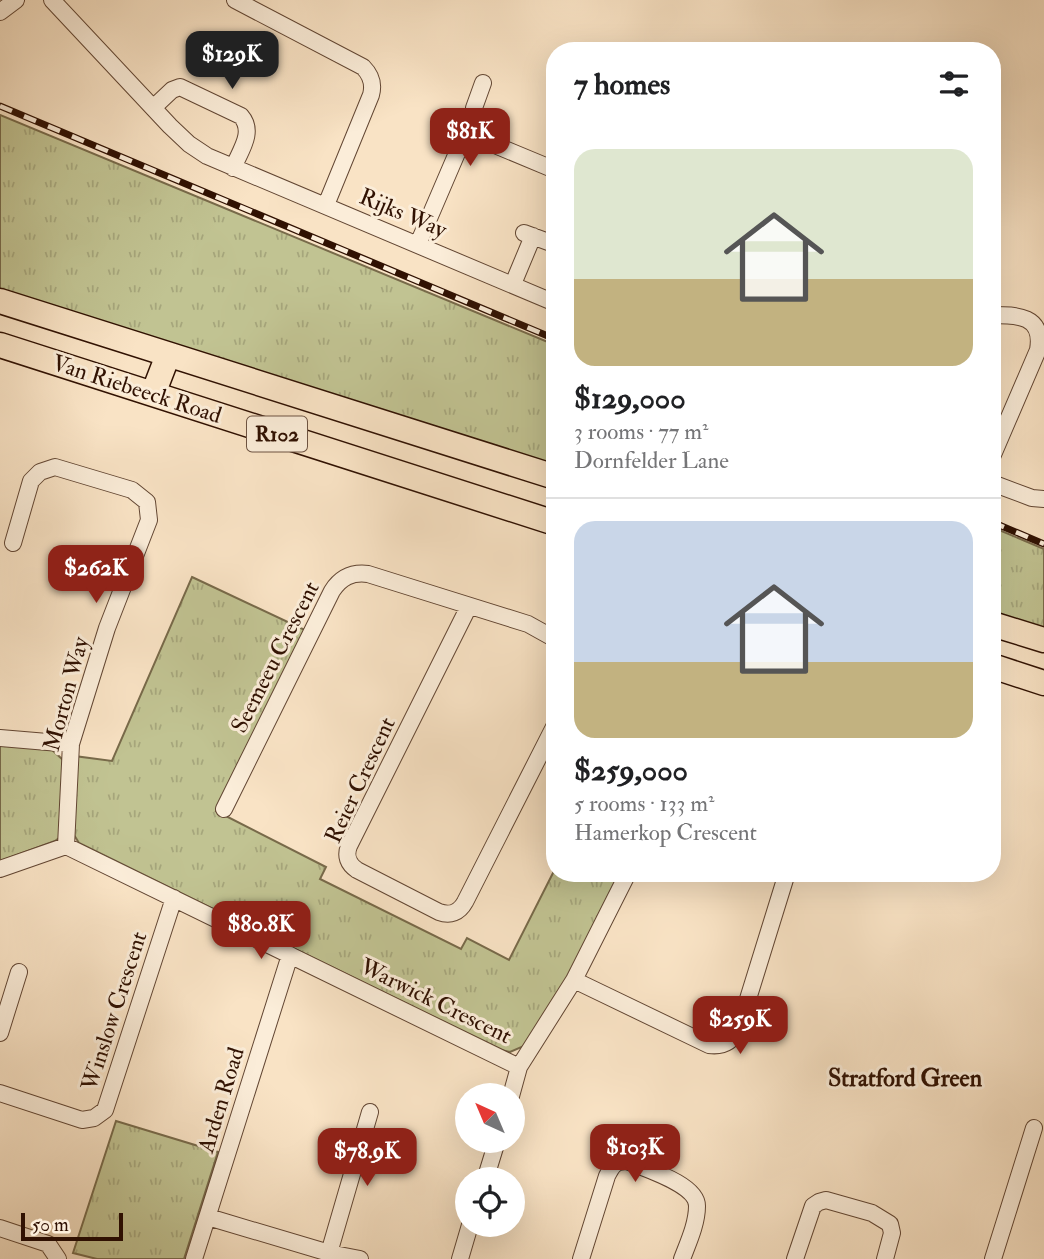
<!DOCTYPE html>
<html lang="en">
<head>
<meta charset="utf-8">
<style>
	body { margin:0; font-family:"IM FELL Double Pica",serif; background:#f6f6f6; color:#202124; height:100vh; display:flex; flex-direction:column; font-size:26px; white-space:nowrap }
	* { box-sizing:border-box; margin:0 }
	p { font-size:23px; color:#757577 }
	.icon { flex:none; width:38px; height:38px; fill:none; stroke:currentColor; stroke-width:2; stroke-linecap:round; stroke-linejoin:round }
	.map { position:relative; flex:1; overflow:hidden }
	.side { position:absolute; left:546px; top:42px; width:455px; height:840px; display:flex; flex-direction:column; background:#fff; border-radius:28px; box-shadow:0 7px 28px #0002 }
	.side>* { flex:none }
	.needle { width:46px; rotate:316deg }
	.tools { position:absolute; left:455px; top:1083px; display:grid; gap:14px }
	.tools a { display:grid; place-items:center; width:70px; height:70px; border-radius:50%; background:#fff; box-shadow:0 7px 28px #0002; font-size:35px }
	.scale { position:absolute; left:21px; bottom:18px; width:102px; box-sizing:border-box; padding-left:7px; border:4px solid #301102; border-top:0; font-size:19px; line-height:24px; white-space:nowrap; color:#301102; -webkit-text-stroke:5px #fbedd9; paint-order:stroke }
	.price { position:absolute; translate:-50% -60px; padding:0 16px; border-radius:14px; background:#8f2418; color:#fff; font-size:23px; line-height:46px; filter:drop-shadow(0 2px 4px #0008) }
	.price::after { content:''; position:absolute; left:50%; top:42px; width:21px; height:16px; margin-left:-10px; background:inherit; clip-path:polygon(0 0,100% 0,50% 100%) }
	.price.current { background:#222; color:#fff }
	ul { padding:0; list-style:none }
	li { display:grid; align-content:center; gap:14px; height:371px; padding:0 28px }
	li+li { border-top:2px solid #e0e0e0 }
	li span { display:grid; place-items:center; height:217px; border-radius:21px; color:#555 }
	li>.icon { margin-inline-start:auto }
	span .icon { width:126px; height:126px; fill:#fffc; stroke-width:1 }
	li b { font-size:30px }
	h2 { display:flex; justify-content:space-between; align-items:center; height:84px; padding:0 28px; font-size:30px }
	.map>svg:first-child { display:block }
	.grass { fill:url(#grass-tufts); stroke:#786a4a; stroke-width:2 }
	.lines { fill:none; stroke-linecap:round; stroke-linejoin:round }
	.street-casing { stroke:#624633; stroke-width:18 }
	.primary-casing { stroke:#301102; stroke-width:27 }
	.street { stroke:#fbedd9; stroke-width:16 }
	.primary { stroke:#f9e3c5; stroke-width:24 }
	.rail-casing { stroke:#301102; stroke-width:7 }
	.rail { stroke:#fbedd9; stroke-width:4.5; stroke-dasharray:13; stroke-linecap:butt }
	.labels { text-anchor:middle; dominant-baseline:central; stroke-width:6; stroke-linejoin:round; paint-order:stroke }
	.shield { fill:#fbedd9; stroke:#6d5342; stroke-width:2 }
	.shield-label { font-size:21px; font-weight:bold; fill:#301102 }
	.street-label { font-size:23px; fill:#301102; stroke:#fbedd9 }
	.neighbourhood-label { font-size:24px; font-weight:bold; fill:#301102; stroke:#fbedd9 }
</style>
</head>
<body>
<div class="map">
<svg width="1044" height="1259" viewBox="0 0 1044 1259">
	<defs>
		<pattern id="grass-tufts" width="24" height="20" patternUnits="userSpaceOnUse" patternTransform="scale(1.75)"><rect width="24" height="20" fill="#c1c392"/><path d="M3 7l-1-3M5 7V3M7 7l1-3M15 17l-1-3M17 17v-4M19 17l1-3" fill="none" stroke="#a6a67c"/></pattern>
	</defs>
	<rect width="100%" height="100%" fill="#f9e3c5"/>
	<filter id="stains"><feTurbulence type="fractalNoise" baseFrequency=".00286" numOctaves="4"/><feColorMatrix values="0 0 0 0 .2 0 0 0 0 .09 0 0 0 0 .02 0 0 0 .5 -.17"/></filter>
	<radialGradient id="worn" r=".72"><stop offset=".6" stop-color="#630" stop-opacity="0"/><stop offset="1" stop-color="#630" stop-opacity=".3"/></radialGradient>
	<path class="grass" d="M 0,115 L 555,345 L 555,472 L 0,295 Z
		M 992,527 L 1044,549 L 1044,629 L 992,612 Z
		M 192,577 L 307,631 L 216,811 L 326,867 L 320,879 L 461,949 L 467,938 L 509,960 L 555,869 L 555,873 L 620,873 L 556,1000 L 524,1046 L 510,1052 L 501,1050 L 79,843 L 71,830 L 74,756 L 112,761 Z
		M 0,742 L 50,748 L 63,760 L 59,838 L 55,841 L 0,861 Z
		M 116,1121 L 218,1152 L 184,1259 L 97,1259 L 73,1253 Z"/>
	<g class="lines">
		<defs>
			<path id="street" d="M 52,0 L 170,126 L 189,144 L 207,156 L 555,303
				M 235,0 L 363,67 C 371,75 374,84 371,95 L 326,205
				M 0,12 L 16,0
				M 154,107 L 172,90 L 180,87 L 241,116 C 255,132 240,151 233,168
				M 473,139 L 474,108 L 483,83
				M 524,233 L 551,243
				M 418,244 L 457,153 L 468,141 L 483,140 L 555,170
				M 513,284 L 533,236
				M 992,315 C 1017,315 1044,315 1038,350 L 992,457
				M 992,483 L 1032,498 L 1044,499
				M 13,543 L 31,481 L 40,472 L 55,467 L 132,490 L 147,502 L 149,520 L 107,628 L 71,744 L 66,846
				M 469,606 L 349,846 C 345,856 348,864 357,870 L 439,912 C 450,916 459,913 465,902 L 555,725
				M 0,738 L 71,744
				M 224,809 L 332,591 C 341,577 352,572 368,574 L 528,624 L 555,639
				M 0,869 L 66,846 L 519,1067
				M 574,980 L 709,1045 C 724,1047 733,1041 739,1028 L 787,873
				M 0,1033 L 19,972
				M 0,1093 L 82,1120 L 94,1118 L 105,1110 L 174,898
				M 511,1096 L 519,1067 L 574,980 L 628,873
				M 485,1180 L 497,1141
				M 208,1217 L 329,1253 L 360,1259
				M 0,1228 L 48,1244 L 58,1259
				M 329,1253 L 370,1112
				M 194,1259 L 290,955
				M 460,1259 L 470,1225
				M 581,1259 L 607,1176 C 612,1166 615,1161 627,1161 C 645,1169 697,1184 697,1206 C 697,1224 688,1243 682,1259
				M 795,1259 L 813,1206 L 819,1202 L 826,1200 L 872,1213 L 890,1224 L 892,1233 L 885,1259
				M 993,1259 L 1034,1128"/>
			<path id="primary" d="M 0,301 L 555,477
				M 0,345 L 555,523
				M 153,394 L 168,355
				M 992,624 L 1044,640
				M 992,666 L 1044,683"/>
		</defs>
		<use href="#street" class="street-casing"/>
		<use href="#primary" class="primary-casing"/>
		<use href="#street" class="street"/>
		<use href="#primary" class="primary"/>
		<defs>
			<path id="rail" d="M 0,106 L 555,339
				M 992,522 L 1044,544"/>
		</defs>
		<use href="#rail" class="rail-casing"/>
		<use href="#rail" class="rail"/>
	</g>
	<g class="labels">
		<rect class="shield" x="247" y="416.5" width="60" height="35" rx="5"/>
		<g class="shield-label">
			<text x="277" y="434">R102</text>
		</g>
		<g class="street-label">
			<text transform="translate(403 213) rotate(23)">Rijks Way</text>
			<text transform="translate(137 389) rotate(18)">Van Riebeeck Road</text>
			<text transform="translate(275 657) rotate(-63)">Seemeeu Crescent</text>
			<text transform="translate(66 694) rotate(-75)">Morton Way</text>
			<text transform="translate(360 780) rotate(-65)">Reier Crescent</text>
			<text transform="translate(436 1001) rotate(26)">Warwick Crescent</text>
			<text transform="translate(114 1011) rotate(-72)">Winslow Crescent</text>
			<text transform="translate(221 1100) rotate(-73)">Arden Road</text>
		</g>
		<g class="neighbourhood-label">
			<text x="905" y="1078">Stratford Green</text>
		</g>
	</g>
	<rect width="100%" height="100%" filter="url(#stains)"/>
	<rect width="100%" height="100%" fill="url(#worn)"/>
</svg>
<div class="tools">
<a><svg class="needle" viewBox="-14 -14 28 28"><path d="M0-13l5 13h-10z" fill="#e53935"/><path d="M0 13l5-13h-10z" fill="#757577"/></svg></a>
<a><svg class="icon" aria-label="locate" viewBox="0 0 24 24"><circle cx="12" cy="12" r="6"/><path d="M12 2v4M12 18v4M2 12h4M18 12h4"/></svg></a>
</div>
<div class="scale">50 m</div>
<b class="price current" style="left:232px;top:91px">$129K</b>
<b class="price" style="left:470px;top:168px">$81K</b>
<b class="price" style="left:96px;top:605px">$262K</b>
<b class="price" style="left:261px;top:961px">$80.8K</b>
<b class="price" style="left:740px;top:1056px">$259K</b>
<b class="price" style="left:635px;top:1184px">$103K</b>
<b class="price" style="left:367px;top:1188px">$78.9K</b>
<section class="side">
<h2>7 homes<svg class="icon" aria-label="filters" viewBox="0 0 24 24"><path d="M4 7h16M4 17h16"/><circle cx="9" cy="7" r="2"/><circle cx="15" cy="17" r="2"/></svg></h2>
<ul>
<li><span style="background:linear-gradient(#dfe7d0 60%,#c2b280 0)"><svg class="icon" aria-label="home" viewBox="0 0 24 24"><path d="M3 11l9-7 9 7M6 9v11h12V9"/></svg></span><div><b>$129,000</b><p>3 rooms · 77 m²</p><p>Dornfelder Lane</p></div></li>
<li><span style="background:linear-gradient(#c9d6e8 65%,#c2b280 0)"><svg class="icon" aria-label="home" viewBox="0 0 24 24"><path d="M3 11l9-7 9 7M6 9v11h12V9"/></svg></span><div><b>$259,000</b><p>5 rooms · 133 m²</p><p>Hamerkop Crescent</p></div></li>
</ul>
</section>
</div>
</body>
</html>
